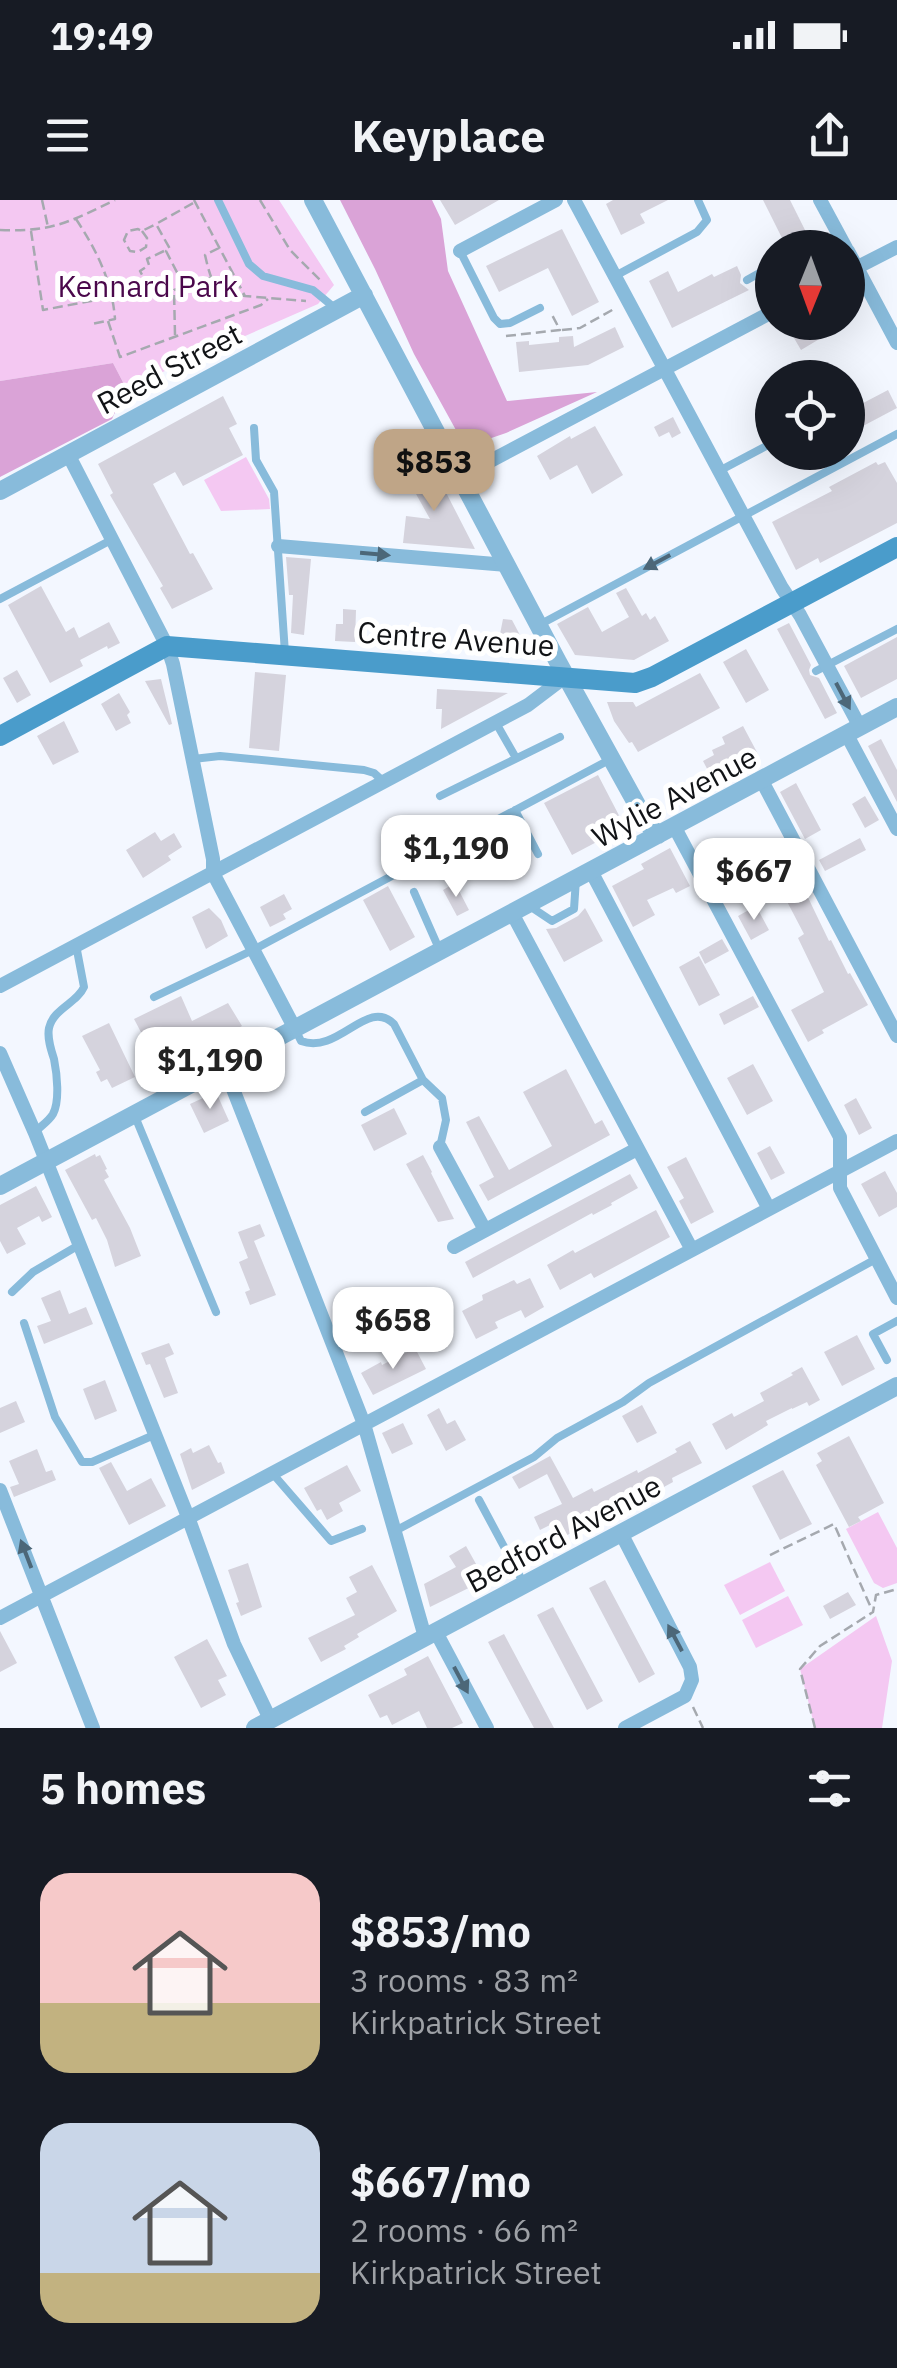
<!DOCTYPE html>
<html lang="en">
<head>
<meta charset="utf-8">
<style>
	body { margin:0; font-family:"IBM Plex Sans",sans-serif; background:#20242c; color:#f1f3f6; height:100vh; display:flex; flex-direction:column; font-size:38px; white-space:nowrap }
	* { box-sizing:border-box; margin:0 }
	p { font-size:32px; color:#9ea1a6 }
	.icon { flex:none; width:55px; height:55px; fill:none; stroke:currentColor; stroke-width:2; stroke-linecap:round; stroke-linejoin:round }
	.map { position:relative; height:1528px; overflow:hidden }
	.panel { display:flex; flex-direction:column; background:#171b24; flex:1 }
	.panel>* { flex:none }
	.needle { width:65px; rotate:181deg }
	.fabs { position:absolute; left:755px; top:30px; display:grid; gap:20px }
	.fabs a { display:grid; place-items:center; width:110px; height:110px; border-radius:50%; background:#171b24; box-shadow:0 10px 40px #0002; font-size:50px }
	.price { position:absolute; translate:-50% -85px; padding:0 22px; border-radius:20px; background:#fff; color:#222; font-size:32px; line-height:65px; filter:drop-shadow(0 2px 5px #0008) }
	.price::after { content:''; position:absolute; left:50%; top:60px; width:30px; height:22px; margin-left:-15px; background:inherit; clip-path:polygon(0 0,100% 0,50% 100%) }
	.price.selected { background:#bfa587; color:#111 }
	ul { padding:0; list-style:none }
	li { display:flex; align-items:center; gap:30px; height:250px; padding:0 40px }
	li span { display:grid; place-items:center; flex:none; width:280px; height:200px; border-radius:30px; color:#555 }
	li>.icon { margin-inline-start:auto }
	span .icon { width:120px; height:120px; fill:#fffc; stroke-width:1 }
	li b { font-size:42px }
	h2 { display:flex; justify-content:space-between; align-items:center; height:120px; padding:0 40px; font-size:42px }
	.status { display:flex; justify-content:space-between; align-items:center; height:70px; padding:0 50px; background:#171b24; direction:ltr }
	.status svg { height:28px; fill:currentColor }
	header { display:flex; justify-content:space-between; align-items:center; height:130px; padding:0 40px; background:#171b24; font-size:45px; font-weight:800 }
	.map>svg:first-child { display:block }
	.green { fill:#f4c8f2 }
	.forest { fill:#daa3d7 }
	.building { fill:#d5d3dd }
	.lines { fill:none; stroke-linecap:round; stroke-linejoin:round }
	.path { stroke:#a5a9af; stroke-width:2.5; stroke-dasharray:10 5; stroke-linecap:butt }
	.service { stroke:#88bbdb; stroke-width:8 }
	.minor { stroke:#88bbdb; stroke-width:14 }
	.tertiary { stroke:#88bbdb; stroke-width:18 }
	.secondary { stroke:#4a9ccb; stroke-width:20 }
	.oneway { fill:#4c6778 }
	.labels { text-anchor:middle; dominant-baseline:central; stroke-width:10; stroke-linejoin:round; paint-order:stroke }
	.park-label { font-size:30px; fill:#4a074b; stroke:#fff }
	.street-label { font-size:30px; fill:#111316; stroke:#fff }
</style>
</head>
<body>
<div class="status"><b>19:49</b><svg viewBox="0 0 49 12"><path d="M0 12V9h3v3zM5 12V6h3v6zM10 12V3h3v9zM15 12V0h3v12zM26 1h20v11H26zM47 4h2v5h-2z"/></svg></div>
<header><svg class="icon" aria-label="menu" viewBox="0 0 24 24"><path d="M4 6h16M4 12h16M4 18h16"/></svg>Keyplace<svg class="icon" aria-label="share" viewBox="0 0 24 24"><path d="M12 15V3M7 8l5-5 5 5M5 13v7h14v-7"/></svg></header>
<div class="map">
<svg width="897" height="1528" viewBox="0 0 897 1528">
	<rect width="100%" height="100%" fill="#f3f7ff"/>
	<path class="green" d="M 0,0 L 279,0 L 334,85 L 318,104 L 126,188 L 113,163 L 0,181 Z
		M 246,257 L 269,299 L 270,309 L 221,311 L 204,280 Z
		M 878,1312 L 897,1348 L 897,1383 L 883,1388 L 874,1383 L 846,1329 Z
		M 770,1362 L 785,1391 L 740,1415 L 724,1385 Z
		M 788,1396 L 803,1425 L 756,1448 L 742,1420 Z
		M 876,1416 L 892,1461 L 882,1528 L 815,1528 L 800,1469 Z"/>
	<path class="forest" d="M 340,0 L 432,0 L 441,19 L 448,71 L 507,201 L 597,192 L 506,233 L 471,245 L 462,241 L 414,154 L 375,69 Z
		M 113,163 L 126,188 L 112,219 L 0,277 L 0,181 Z"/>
	<path class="building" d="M 440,0 L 499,0 L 455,25 Z
		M 613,0 L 668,0 L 640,14 L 645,23 L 621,35 L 606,4 Z
		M 763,0 L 790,0 L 814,48 L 787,48 Z
		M 562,29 L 599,102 L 572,116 L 548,68 L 499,92 L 486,66 Z
		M 737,66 L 741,75 L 740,83 L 749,90 L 672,128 L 649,81 L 668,71 L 678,92 L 712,74 L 714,77 Z
		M 814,122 L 848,122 L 801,150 L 794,138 L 816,126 Z
		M 615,127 L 624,147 L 588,165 L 519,172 L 516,142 L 529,141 L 529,145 L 559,142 L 559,137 L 573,136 L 574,147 Z
		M 888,190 L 897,208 L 848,234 L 848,211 Z
		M 223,196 L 237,224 L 229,228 L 243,255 L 183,286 L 175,272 L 153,284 L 190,354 L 193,353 L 213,389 L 172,409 L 160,388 L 163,386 L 110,295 L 113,293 L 98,264 Z
		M 673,217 L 681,233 L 672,238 L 669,232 L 659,237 L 654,227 Z
		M 595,226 L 623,275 L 592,294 L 577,265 L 550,280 L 537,256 L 570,236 L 571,239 Z
		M 876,262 L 878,265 L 885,262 L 897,283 L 897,323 L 820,363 L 818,358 L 796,370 L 772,322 L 832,291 L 829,287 Z
		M 412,264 L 434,269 L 475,349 L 403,343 L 406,316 L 430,319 L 411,285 Z
		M 286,357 L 311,359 L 304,435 L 291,433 L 293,395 L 289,395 Z
		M 41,386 L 66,432 L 74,427 L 79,438 L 109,422 L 120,443 L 108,449 L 107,446 L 80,460 L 83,466 L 50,483 L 8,405 Z
		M 626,388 L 642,416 L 646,413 L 650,420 L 655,416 L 669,441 L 634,460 L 575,455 L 557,424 L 588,407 L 602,432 L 629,417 L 616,393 Z
		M 343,409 L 356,410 L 355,442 L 335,441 L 336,424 L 343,424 Z
		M 503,419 L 512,420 L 531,456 L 496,454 Z
		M 789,423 L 811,465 L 809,470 L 810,475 L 819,478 L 837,513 L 825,519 L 777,429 Z
		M 897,437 L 897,479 L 861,498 L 844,466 Z
		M 746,449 L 769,490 L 746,503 L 723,462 Z
		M 17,470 L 31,495 L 17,503 L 3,478 Z
		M 255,472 L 286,475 L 279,551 L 249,548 Z
		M 700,473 L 720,508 L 638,552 L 632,542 L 629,543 L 614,521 L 607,502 L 633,502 L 636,507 Z
		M 161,479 L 172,524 L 169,525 L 145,481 Z
		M 437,489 L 508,493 L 441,529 L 442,509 L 436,509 Z
		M 119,493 L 130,512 L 127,515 L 131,523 L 116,531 L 101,504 Z
		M 64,521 L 79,552 L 53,565 L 37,536 Z
		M 743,526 L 759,556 L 738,567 L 740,571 L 715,584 L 703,561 L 714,555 L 712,550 L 725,544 L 722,537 Z
		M 881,539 L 897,570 L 897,602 L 868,546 Z
		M 598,575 L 625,627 L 572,655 L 544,603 Z
		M 796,583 L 821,630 L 805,639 L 780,592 Z
		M 865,596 L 879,620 L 865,628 L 852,604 Z
		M 155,632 L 161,641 L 174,633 L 182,647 L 168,656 L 171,660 L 143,678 L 126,650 Z
		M 860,638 L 866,650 L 825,671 L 819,660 Z
		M 670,648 L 690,686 L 676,693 L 673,688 L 647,700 L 655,715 L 633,727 L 612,686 L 644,669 L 641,664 Z
		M 455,683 L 469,710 L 457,716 L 443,690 Z
		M 801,683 L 829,741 L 831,740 L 848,774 L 850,773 L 868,805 L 822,830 L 824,833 L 808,842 L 791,810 L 824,792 L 798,738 L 804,734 L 781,690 L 792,684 L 793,687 Z
		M 388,686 L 415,737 L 390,751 L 363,700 Z
		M 284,694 L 292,709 L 283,714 L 286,719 L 270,727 L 260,707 Z
		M 756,706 L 769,730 L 751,740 L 738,716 Z
		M 209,708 L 221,720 L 228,736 L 206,749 L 192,717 Z
		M 585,708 L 603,741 L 564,762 L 546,729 L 556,728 L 578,716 Z
		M 722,739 L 729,751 L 705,764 L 699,752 Z
		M 699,756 L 720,795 L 699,806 L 679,767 Z
		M 181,796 L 192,821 L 228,803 L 242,826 L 187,854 L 189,858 L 175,866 L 154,830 L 143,836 L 134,819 Z
		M 753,796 L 759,807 L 724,825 L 719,814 Z
		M 109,823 L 135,877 L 112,888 L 107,879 L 101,882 L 96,872 L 100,870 L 82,836 Z
		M 753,864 L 773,901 L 747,915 L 727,878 Z
		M 566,869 L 595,924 L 602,920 L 610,935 L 488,1001 L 479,985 L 494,977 L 466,922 L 479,916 L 509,970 L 552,946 L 523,892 Z
		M 216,892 L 229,921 L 204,933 L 190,904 Z
		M 856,898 L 872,928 L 859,935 L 844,905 Z
		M 394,908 L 407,934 L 374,951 L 361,925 Z
		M 770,946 L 785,973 L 771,980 L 757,953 Z
		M 95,954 L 96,957 L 100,955 L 107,969 L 105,970 L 109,977 L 104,980 L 130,1028 L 141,1056 L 115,1067 L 107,1040 L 96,1018 L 92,1020 L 65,970 Z
		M 423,955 L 432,972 L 431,973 L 454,1019 L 438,1022 L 406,964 Z
		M 686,957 L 714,1012 L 691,1024 L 679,1001 L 684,998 L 667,967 Z
		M 885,971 L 897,993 L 897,1007 L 879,1017 L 861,984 Z
		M 630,974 L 638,988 L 611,1003 L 612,1005 L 593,1015 L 592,1013 L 473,1078 L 465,1062 Z
		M 36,986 L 52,1017 L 42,1022 L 39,1016 L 17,1028 L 26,1044 L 7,1054 L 0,1041 L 0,1005 Z
		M 656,1010 L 670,1037 L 594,1078 L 591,1073 L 560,1090 L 547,1065 L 573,1050 L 575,1053 Z
		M 260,1024 L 265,1036 L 254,1041 L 276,1095 L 250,1105 L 245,1092 L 250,1090 L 239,1062 L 248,1058 L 238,1032 Z
		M 530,1078 L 544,1107 L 525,1118 L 521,1110 L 495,1122 L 498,1128 L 476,1139 L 462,1111 L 483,1100 L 482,1095 L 514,1080 L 517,1084 Z
		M 60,1090 L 69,1114 L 86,1107 L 93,1124 L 44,1144 L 37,1126 L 51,1121 L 41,1098 Z
		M 857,1135 L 875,1169 L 842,1186 L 824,1152 Z
		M 169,1143 L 174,1154 L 165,1158 L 178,1193 L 164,1198 L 150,1164 L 146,1165 L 141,1153 Z
		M 415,1148 L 426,1169 L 373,1195 L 361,1173 L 381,1162 L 382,1165 Z
		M 802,1167 L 820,1200 L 809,1206 L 807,1202 L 792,1209 L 792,1208 L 766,1221 L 768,1225 L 726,1250 L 712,1224 L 732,1213 L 734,1217 L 764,1201 L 760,1193 L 793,1175 L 791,1173 Z
		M 105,1180 L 117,1211 L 95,1220 L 83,1189 Z
		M 16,1201 L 25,1222 L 0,1233 L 0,1208 Z
		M 642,1205 L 657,1233 L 637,1243 L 622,1216 Z
		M 439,1208 L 447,1224 L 455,1220 L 466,1240 L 446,1251 L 427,1215 Z
		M 403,1223 L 413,1244 L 392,1254 L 382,1233 Z
		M 849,1236 L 884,1303 L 858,1317 L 861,1321 L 849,1327 L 816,1265 L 822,1261 L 817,1253 Z
		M 690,1241 L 702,1263 L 672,1278 L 673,1282 L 591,1327 L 590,1324 L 561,1338 L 554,1323 L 540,1330 L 534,1317 L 562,1304 L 547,1274 L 519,1289 L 512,1277 L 550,1256 L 573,1298 L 592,1288 L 594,1292 L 637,1270 L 638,1273 L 677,1252 L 675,1249 Z
		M 209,1245 L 218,1263 L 221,1262 L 225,1273 L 192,1290 L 180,1254 L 191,1248 L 193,1253 Z
		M 37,1249 L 46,1272 L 52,1270 L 56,1280 L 14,1297 L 10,1287 L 19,1284 L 9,1261 Z
		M 111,1262 L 127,1291 L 151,1278 L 166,1306 L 129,1325 L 99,1268 Z
		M 347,1265 L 361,1291 L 339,1303 L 343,1311 L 327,1320 L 321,1309 L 317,1311 L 304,1288 Z
		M 783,1270 L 812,1324 L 780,1340 L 752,1286 Z
		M 466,1346 L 485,1380 L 430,1407 L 424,1384 L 456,1367 L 449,1356 Z
		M 248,1363 L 262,1407 L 241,1416 L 236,1403 L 239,1402 L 228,1370 Z
		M 372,1365 L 397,1411 L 357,1434 L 359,1437 L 344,1446 L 346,1449 L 321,1462 L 308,1438 L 355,1415 L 346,1398 L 357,1392 L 349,1377 Z
		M 605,1380 L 655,1474 L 639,1483 L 589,1388 Z
		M 848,1392 L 856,1405 L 830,1419 L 823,1406 Z
		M 553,1407 L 603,1501 L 587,1510 L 537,1415 Z
		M 0,1431 L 17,1463 L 0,1472 Z
		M 504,1434 L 554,1528 L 534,1528 L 488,1442 Z
		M 207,1439 L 227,1476 L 218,1480 L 226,1495 L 201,1508 L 174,1457 Z
		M 428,1456 L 463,1523 L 452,1528 L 427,1528 L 419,1511 L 392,1525 L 387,1515 L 380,1518 L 368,1495 L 407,1475 L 404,1469 Z"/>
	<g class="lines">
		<path class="path" d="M 42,0 L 48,27
			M 194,0 L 245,96 L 306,101
			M 260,0 L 290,50 L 322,82
			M 76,19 C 97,51 112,81 115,119 L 92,124
			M 0,30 C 53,32 69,22 115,0
			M 31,31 L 43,110 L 112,97
			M 142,31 L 147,38 L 146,47 L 138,52 L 130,51 L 124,40 L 128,31 L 138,29 L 142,31 L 156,24
			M 219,48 L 205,55 C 212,85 214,92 245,96
			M 164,51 L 147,59 L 149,65 L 140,71 L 154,97 L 174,90
			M 184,86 L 166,51 L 170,49 L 156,24 L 195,2
			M 108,121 L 120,157 L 261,105 L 268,99
			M 562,130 L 580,128 L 614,109
			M 175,135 L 174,90 L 210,78
			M 506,136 L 560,130 L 551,113
			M 132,184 L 139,199
			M 770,1355 L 834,1324 L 872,1410
			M 693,1507 L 703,1528
			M 815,1528 L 800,1469 L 820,1446 L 873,1412 L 876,1395 L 897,1389"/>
		<path class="service" d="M 218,0 L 249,64 L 263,76 L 313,90 L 336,109
			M 460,51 L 494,118 L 500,124 L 510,123 L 540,108
			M 615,76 L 697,32 L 707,20 L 698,0
			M 747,80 L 763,71 L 772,88
			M 254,228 L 256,260 L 274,292 L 285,453
			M 719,271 L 772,243
			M 0,399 L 113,339
			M 539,425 L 897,234
			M 816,471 L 897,429
			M 496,523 L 516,558
			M 193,559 L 220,556 L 364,570 L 374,573 L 384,582
			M 440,596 L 560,537
			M 515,610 L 538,654
			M 414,692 L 440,751
			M 528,705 L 552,721 L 574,709 L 576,679
			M 154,797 L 253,750 L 611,559
			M 296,831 L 301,841 C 339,855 367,797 394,824 L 423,880 L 442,898 L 446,920 L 440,947
			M 365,912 L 423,880
			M 134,914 L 216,1112
			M 36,931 C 41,926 49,921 53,914 C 60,901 57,874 54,859 C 51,850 47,838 49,828 C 53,809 77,803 84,787 L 76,745
			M 12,1092 L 33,1072 L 79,1045
			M 24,1123 L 55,1217 L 82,1262 L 92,1262 L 154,1235
			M 887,1160 L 873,1134 L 897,1121
			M 273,1274 L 331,1341 L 362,1329
			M 479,1300 L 524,1384
			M 395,1331 L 534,1257 L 557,1238 L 623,1202 L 649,1183 L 876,1059"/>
		<path class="minor" d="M 574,0 L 782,388 L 800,415 L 860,527
			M 820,0 L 846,48
			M 460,51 L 556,0
			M 848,51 L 897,143
			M 848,72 L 897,47
			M 68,254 L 167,446 L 173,464 L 213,659 L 213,673 L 295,829
			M 460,277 L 772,112
			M 278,346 L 507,365
			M 847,535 L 897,629
			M 762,581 L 897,836
			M 674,626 L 840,937 L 840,988 L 897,1098
			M 591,671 L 769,1009
			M 512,713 L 692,1050
			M 0,786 L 528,505 L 565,477
			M 0,853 L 35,933 L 188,1317 L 234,1444 L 270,1519
			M 224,866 L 364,1224 L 425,1437
			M 440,947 L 485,1030
			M 454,1047 L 637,949
			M 0,1290 L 93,1528
			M 621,1333 L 690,1467 L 692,1480 L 685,1496 L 625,1528
			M 0,1418 L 897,941
			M 436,1432 L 487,1528"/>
		<path class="tertiary" d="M 313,0 L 558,462 L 647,623 L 658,635
			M 0,291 L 364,95
			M 0,986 L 897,507
			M 255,1528 L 897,1186"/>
		<path class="secondary" d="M 0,536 L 167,446 L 635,483 L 652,477 L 897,347"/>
	</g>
	<defs><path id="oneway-solid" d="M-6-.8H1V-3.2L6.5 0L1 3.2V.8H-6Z" transform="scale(2.5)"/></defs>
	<g class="oneway">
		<use href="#oneway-solid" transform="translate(375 354) rotate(5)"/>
		<use href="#oneway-solid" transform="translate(657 362) rotate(152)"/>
		<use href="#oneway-solid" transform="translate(843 496) rotate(62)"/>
		<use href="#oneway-solid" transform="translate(26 1354) rotate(-111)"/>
		<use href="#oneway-solid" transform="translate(675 1438) rotate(-118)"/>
		<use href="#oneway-solid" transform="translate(461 1480) rotate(62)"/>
	</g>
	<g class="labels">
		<g class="park-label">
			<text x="148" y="85">Kennard Park</text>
		</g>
		<g class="street-label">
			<text transform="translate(169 168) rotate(-28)">Reed Street</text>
			<text transform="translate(456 438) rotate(4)">Centre Avenue</text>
			<text transform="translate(674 596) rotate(-28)">Wylie Avenue</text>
			<text transform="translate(563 1333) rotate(-28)">Bedford Avenue</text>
		</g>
	</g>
</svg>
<div class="fabs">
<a><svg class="needle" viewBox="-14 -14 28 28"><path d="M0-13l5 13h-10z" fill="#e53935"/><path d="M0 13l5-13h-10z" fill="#9ea1a6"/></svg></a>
<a><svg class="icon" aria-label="locate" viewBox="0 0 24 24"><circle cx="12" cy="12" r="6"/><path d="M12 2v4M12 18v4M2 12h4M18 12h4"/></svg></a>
</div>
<b class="price selected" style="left:434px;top:314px">$853</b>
<b class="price" style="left:456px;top:700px">$1,190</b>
<b class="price" style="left:754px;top:723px">$667</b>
<b class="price" style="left:210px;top:912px">$1,190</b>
<b class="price" style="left:393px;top:1172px">$658</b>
</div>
<section class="panel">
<h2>5 homes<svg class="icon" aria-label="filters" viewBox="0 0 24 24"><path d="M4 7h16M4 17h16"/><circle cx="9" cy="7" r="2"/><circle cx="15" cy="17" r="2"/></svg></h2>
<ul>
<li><span style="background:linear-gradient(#f6c9c9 65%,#c2b280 0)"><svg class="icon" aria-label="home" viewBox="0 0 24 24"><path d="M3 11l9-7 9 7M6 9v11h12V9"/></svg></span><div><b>$853/mo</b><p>3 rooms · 83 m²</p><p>Kirkpatrick Street</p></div></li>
<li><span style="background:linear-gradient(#c9d6e8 75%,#c2b280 0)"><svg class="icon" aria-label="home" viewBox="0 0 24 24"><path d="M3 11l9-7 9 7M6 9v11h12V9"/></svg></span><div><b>$667/mo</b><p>2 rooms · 66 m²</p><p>Kirkpatrick Street</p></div></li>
</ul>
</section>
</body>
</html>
